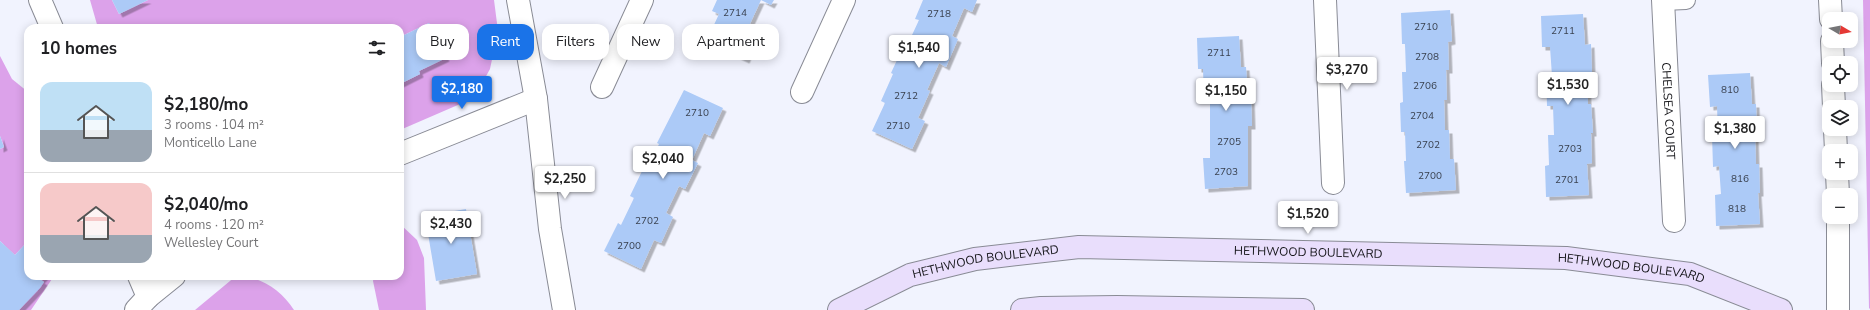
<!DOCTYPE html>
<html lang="en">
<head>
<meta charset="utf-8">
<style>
	body { margin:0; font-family:"Nunito Sans",sans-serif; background:#f6f6f6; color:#202124; height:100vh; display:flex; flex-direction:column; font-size:15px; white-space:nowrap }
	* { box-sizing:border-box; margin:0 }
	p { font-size:13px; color:#757577 }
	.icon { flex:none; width:22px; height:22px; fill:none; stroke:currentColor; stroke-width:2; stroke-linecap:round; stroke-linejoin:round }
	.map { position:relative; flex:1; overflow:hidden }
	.drawer { position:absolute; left:24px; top:24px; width:380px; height:256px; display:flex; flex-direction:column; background:#fff; border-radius:12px; box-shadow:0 2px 10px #0003 }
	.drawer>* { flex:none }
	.hud { position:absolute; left:416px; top:24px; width:380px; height:36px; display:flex; gap:8px }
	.needle { width:26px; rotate:100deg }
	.buttons { position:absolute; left:1822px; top:12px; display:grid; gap:8px }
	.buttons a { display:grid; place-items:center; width:36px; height:36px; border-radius:8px; background:#fff; box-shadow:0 2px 10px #0003; font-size:20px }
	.price { position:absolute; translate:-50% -34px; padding:0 9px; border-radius:4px; background:#fff; color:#222; font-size:13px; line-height:26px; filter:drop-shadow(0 1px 2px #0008) }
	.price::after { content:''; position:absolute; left:50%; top:24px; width:12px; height:9px; margin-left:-6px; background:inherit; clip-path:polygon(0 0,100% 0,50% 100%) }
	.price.current { background:#1a73e8; color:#fff }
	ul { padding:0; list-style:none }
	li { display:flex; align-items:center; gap:12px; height:100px; padding:0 16px }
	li+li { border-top:1px solid #e0e0e0 }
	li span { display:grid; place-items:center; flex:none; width:112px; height:80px; border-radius:12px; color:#555 }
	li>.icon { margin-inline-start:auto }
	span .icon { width:48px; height:48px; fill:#fffc; stroke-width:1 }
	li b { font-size:17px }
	h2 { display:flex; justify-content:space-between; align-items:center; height:48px; padding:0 16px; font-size:17px }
	.tag { padding:0 14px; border-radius:12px; background:#fff; box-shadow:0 2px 10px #0003; font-size:14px; line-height:36px }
	.tag.current { background:#1a73e8; color:#fff }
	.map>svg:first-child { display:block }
	.forest { fill:#dca2ea }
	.building { fill:#accaf7; filter:url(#shadow) }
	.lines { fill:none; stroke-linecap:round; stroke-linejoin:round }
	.lane-casing { stroke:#898b95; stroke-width:20 }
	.street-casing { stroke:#898b95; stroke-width:24 }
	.secondary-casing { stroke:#898b95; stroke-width:24 }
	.lane { stroke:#fff; stroke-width:18 }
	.street { stroke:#fff; stroke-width:22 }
	.secondary { stroke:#e9defc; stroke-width:22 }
	.labels { text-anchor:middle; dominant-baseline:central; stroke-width:3.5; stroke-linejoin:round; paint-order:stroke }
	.number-label { font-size:10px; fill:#39414f }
	.street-label { font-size:12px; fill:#131317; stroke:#fff }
</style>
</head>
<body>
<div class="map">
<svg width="1870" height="310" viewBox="0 0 1870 310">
	<defs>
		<filter id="shadow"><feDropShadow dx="3.5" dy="3.5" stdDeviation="0" flood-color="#0004"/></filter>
	</defs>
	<rect width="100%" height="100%" fill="#f1f3fe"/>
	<path class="forest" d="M 90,0 L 112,0 L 119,14 L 148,0 L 494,0 L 498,31 L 490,69 L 474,98 L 400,130 L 400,84 L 420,74 L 419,71 L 446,58 L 429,23 L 400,37 L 400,28 L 98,28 Z
		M 1863,0 L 1870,0 L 1870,309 L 1869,308 Z
		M 0,56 L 12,79 L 28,92 L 28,241 L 15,255 L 0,241 L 0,149 L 4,147 L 0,136 Z
		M 400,224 L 417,240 L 424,258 L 426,310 L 379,310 L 373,281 L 374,276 L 400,276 Z
		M 45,276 L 54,276 L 31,310 L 19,310 L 44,282 L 41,280 Z
		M 236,276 C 261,276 281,290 294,310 L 195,310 Z"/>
	<path class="building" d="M 112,0 L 148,0 L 119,14 Z
		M 717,0 L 774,0 L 771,5 L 761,0 L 748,28 L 759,32 L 746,60 L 706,42 L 719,14 L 712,11 Z
		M 923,0 L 977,0 L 972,12 L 964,8 L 952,36 L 958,39 L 946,67 L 939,63 L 927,90 L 930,91 L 918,118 L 925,121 L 912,149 L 872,131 L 885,103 L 881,101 L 893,74 L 891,73 L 903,47 L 906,48 L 919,20 L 915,19 Z
		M 1450,10 L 1452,41 L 1448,42 L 1449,70 L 1446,70 L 1447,100 L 1444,100 L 1445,130 L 1449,130 L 1450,159 L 1454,159 L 1456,190 L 1406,193 L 1404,161 L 1406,161 L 1405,132 L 1401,132 L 1400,103 L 1403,102 L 1402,72 L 1406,72 L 1405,44 L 1402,44 L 1401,13 Z
		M 1583,14 L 1585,45 L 1591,44 L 1592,73 L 1587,74 L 1588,104 L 1591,104 L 1593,133 L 1591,133 L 1592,163 L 1587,164 L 1589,195 L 1546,197 L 1545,166 L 1549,165 L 1548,135 L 1554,135 L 1553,106 L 1547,106 L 1546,76 L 1552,76 L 1550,47 L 1542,47 L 1541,16 Z
		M 429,23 L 446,58 L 419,71 L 420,74 L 400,84 L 400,37 Z
		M 1239,36 L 1241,67 L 1246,67 L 1248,96 L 1251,96 L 1252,126 L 1248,126 L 1248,186 L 1205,189 L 1203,158 L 1210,158 L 1210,98 L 1204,99 L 1203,69 L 1198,69 L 1197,38 Z
		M 1750,73 L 1752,104 L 1756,104 L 1757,133 L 1755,133 L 1756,164 L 1759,164 L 1760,193 L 1758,193 L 1760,224 L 1716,226 L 1715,195 L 1721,194 L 1719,166 L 1713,167 L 1712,135 L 1718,135 L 1717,106 L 1710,107 L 1708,75 Z
		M 684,90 L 723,108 L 710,136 L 704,133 L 692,160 L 698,163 L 685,189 L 679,186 L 666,213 L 673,217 L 661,243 L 654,240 L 641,269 L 604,251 L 618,223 L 621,225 L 634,198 L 630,196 L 643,169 L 647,171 L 659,144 L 657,143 Z
		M 0,136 L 4,147 L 0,149 Z
		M 466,209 L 477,274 L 436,281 L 425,216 Z
		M 0,241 L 15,255 L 28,241 L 28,276 L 45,276 L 41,280 L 44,282 L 40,288 L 19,310 L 0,310 Z"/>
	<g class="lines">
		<defs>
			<path id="lane" d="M 1663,1 L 1686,0"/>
			<g id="street">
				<path d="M 40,0 L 52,28"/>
				<path d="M 518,0 L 536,99 L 550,229 L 564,310"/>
				<path d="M 1325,0 L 1333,183"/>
				<path id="s1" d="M 1663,0 L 1674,221"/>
				<path d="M 1830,0 L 1831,19"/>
				<path d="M 1832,41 L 1833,63"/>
				<path d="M 1833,85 L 1834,107"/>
				<path d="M 602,87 L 642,0"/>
				<path d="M 802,92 L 844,0"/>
				<path d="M 1835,129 L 1836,151"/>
				<path d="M 400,154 L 536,99"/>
				<path d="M 1837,173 L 1838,195"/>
				<path d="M 1838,217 L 1838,310"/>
				<path d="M 139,276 L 148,297"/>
				<path d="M 136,310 L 148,297 L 174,276"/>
			</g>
			<g id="secondary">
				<path id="s2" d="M 839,310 L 910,275 L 975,259 L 1079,247 L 1566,258 L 1690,274 L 1781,310"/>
				<path d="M 1022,310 L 1041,308 L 1117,307 L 1303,310"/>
			</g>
		</defs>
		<use href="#lane" class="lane-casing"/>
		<use href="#street" class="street-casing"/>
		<use href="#secondary" class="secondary-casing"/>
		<use href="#lane" class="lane"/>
		<use href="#street" class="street"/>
		<use href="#secondary" class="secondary"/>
	</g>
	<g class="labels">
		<g class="number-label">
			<text x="735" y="13">2714</text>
			<text x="939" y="14">2718</text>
			<text x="1426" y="27">2710</text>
			<text x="1563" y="31">2711</text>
			<text x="1219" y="53">2711</text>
			<text x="1427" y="57">2708</text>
			<text x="1425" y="86">2706</text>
			<text x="1730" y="90">810</text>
			<text x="906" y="96">2712</text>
			<text x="697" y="113">2710</text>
			<text x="1422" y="116">2704</text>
			<text x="898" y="126">2710</text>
			<text x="1229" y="142">2705</text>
			<text x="1428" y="145">2702</text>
			<text x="1570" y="149">2703</text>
			<text x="1226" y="172">2703</text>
			<text x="1430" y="176">2700</text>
			<text x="1740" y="179">816</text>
			<text x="1567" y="180">2701</text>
			<text x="1737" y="209">818</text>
			<text x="647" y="221">2702</text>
			<text x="629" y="246">2700</text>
		</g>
		<g class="street-label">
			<text stroke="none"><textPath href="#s1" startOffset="111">CHELSEA COURT</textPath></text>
			<text stroke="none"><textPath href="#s2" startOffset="480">HETHWOOD BOULEVARD</textPath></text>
			<text stroke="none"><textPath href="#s2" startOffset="156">HETHWOOD BOULEVARD</textPath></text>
			<text stroke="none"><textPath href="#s2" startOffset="804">HETHWOOD BOULEVARD</textPath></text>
		</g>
	</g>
</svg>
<div class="buttons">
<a><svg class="needle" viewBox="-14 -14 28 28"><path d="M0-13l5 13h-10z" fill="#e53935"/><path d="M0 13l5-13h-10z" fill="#757577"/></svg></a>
<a><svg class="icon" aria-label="locate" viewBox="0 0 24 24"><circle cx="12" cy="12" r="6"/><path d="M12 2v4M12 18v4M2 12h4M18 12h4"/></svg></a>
<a><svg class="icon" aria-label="layers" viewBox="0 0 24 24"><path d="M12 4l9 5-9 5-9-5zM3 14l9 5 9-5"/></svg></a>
<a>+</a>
<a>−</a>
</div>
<b class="price" style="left:919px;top:69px">$1,540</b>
<b class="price" style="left:1347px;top:91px">$3,270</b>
<b class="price" style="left:1568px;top:106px">$1,530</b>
<b class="price current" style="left:462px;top:110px">$2,180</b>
<b class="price" style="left:1226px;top:112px">$1,150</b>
<b class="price" style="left:1735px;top:150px">$1,380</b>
<b class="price" style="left:663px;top:180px">$2,040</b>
<b class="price" style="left:565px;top:200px">$2,250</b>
<b class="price" style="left:1308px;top:235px">$1,520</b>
<b class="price" style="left:451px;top:245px">$2,430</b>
<div class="hud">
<a class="tag">Buy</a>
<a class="tag current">Rent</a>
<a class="tag">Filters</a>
<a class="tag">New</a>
<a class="tag">Apartment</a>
</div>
<section class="drawer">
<h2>10 homes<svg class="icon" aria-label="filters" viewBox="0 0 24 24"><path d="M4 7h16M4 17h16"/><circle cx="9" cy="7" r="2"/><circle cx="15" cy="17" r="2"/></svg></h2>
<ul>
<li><span style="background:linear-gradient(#bfe0f5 60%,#9aa5b1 0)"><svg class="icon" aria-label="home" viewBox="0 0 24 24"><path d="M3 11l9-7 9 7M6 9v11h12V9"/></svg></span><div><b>$2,180/mo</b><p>3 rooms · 104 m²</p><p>Monticello Lane</p></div></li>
<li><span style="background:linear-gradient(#f6c9c9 65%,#9aa5b1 0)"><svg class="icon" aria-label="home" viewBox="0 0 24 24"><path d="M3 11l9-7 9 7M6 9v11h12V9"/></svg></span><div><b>$2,040/mo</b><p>4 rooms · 120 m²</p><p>Wellesley Court</p></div></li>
</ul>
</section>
</div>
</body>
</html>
